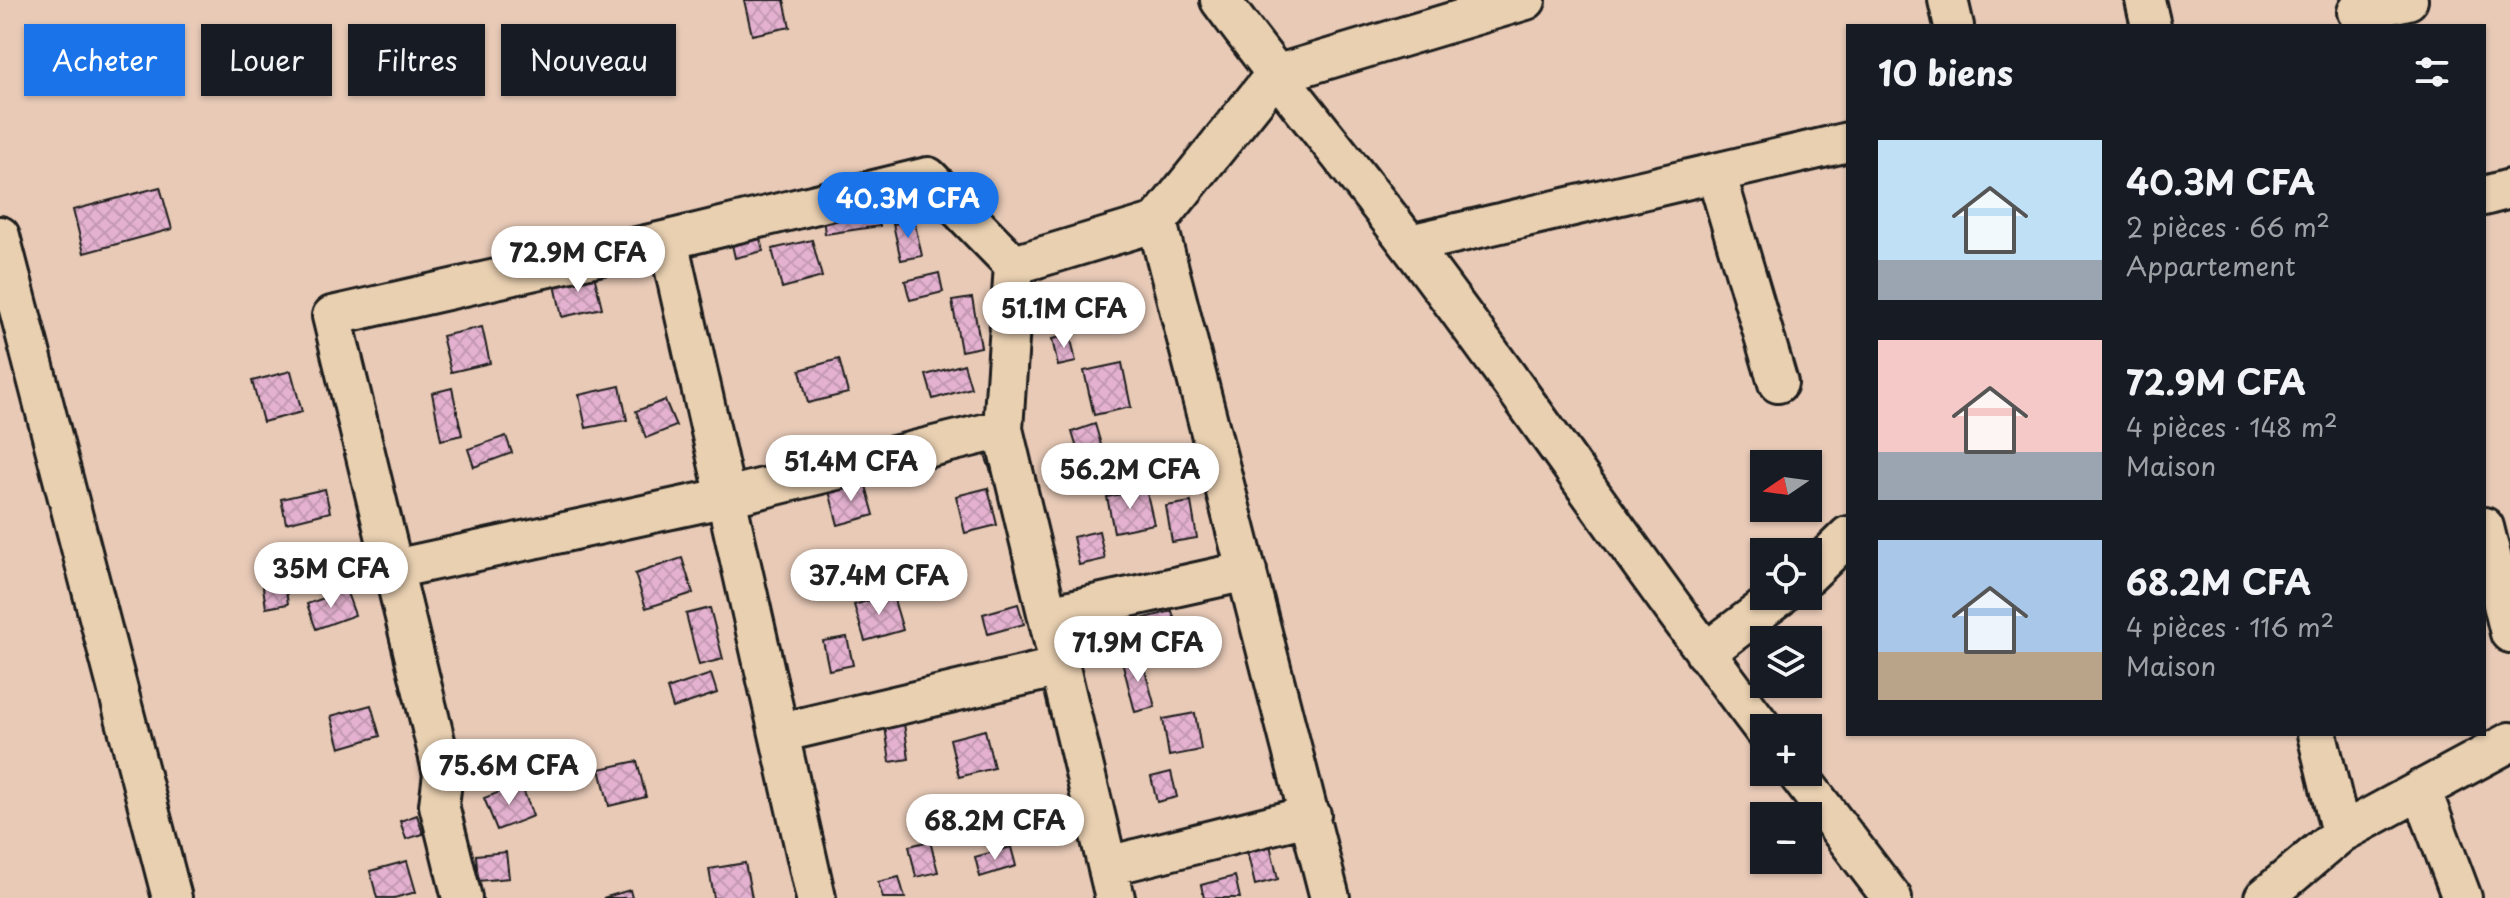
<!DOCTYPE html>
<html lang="fr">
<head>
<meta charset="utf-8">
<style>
	body { margin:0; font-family:"Playpen Sans",sans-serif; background:#20242c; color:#f1f3f6; height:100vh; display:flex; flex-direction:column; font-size:30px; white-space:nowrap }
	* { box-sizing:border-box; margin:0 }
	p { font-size:26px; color:#9ea1a6 }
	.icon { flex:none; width:44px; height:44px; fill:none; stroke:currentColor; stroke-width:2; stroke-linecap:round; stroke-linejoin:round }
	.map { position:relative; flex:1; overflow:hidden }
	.panel { position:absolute; left:1846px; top:24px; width:640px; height:712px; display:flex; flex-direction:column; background:#171b24; border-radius:0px; box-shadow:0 2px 6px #0004 }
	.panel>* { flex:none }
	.hud { position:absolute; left:24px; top:24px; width:760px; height:72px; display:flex; gap:16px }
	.needle { width:52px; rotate:257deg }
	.buttons { position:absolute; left:1750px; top:450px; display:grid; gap:16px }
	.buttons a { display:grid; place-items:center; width:72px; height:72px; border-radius:0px; background:#171b24; box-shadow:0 2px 6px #0004; font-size:40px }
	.price { position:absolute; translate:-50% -68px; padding:0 18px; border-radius:28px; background:#fff; color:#222; font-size:26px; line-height:52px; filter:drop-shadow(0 2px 4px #0008) }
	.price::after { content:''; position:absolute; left:50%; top:48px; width:24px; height:18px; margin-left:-12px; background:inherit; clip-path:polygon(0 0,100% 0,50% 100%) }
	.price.selected { background:#1a73e8; color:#fff }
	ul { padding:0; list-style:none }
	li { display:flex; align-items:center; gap:24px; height:200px; padding:0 32px }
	li span { display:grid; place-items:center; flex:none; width:224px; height:160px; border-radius:0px; color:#555 }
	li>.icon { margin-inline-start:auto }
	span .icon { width:96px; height:96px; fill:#fffc; stroke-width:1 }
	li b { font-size:34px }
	h2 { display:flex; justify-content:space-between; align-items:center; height:96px; padding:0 32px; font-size:34px }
	.tag { padding:0 28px; border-radius:0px; background:#171b24; box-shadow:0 2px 6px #0004; font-size:28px; line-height:72px }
	.tag.selected { background:#1a73e8; color:#fff }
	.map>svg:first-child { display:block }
	.building { fill:url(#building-cross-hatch); stroke:#1c1c1c; stroke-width:2 }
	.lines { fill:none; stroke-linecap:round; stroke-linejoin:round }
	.street-casing { stroke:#1c1c1c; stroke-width:44 }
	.street { stroke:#e9d0b1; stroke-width:38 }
</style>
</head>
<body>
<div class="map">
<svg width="2510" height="898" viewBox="0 0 2510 898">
	<defs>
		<pattern id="building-cross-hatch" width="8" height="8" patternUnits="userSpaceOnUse" patternTransform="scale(2)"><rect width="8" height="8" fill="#e4b2d0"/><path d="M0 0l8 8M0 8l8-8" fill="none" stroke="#c398b2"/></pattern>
	</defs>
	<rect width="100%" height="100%" fill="#e8cab7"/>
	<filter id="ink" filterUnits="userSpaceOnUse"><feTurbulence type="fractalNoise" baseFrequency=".0125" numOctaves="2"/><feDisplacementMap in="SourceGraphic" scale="16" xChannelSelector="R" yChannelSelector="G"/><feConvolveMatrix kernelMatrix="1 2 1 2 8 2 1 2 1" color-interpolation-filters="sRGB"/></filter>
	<g filter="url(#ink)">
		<path class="building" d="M 744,0 L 784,0 L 790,27 L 752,35 Z
			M 160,187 L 172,229 L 84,253 L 73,210 Z
			M 878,210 L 880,226 L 825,234 L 823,217 Z
			M 914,220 L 922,256 L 901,260 L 893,224 Z
			M 759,234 L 763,251 L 735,258 L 731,240 Z
			M 812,240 L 822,277 L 782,288 L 772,249 Z
			M 593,271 L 602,308 L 562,317 L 554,280 Z
			M 939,273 L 943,292 L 910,300 L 905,281 Z
			M 972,298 L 981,347 L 961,351 L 952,301 Z
			M 482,327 L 490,363 L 451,372 L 442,336 Z
			M 1070,335 L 1076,362 L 1058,366 L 1052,339 Z
			M 839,359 L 848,393 L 808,403 L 800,370 Z
			M 1122,363 L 1131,407 L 1094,415 L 1084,371 Z
			M 964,364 L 971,388 L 933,399 L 926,375 Z
			M 291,371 L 302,412 L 263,422 L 252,381 Z
			M 620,386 L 627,420 L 586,428 L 579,395 Z
			M 452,388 L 462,435 L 441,440 L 432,393 Z
			M 665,400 L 676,426 L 646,438 L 636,411 Z
			M 1095,424 L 1102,448 L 1079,455 L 1072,432 Z
			M 506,436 L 512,453 L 474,467 L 468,449 Z
			M 1005,448 L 1010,465 L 991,472 L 985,455 Z
			M 865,482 L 874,515 L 838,525 L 829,491 Z
			M 988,488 L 997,525 L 965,533 L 956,496 Z
			M 325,489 L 330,512 L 286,523 L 281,499 Z
			M 1146,489 L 1154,524 L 1114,532 L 1107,497 Z
			M 1191,502 L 1197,538 L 1172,542 L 1166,506 Z
			M 1099,531 L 1105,559 L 1079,565 L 1073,537 Z
			M 682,558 L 693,593 L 646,608 L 635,574 Z
			M 285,583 L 288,604 L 266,608 L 263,587 Z
			M 346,590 L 355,615 L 316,629 L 307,604 Z
			M 892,593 L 903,630 L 865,641 L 854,605 Z
			M 1018,604 L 1024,624 L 988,634 L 983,614 Z
			M 710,608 L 723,659 L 699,665 L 686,614 Z
			M 1172,611 L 1178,630 L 1144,640 L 1138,620 Z
			M 847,637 L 853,665 L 829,670 L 823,641 Z
			M 1141,656 L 1155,707 L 1135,712 L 1122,661 Z
			M 711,674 L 717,693 L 673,708 L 667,689 Z
			M 371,705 L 380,736 L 340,748 L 331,716 Z
			M 1195,713 L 1201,750 L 1169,756 L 1163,719 Z
			M 904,723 L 909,759 L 890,762 L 885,726 Z
			M 985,730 L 994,768 L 959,777 L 950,739 Z
			M 637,761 L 646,797 L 609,806 L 600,769 Z
			M 1171,772 L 1177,797 L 1157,802 L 1151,777 Z
			M 521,784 L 533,816 L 497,830 L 484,798 Z
			M 417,815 L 423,834 L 406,839 L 400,821 Z
			M 930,841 L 938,872 L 916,877 L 909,846 Z
			M 1270,845 L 1278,879 L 1255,885 L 1247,851 Z
			M 1011,847 L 1016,866 L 980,877 L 975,857 Z
			M 506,852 L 509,878 L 478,881 L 476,855 Z
			M 407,861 L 416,892 L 394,898 L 377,898 L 370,871 Z
			M 745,863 L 752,898 L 714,898 L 709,869 Z
			M 1235,876 L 1240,898 L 1204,898 L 1201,885 Z
			M 899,877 L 905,898 L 883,898 L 878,882 Z
			M 630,890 L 632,898 L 603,898 Z"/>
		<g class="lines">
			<defs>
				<path id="street" d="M 1220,0 C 1281,83 1347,162 1410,245 C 1531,404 1642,571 1764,730
					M 1948,0 L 1954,26
					M 2145,0 L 2151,26
					M 2357,12 L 2408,0
					M 1716,173 L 1778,383
					M 2484,196 L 2510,189
					M 1157,222 L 1330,898
					M 0,236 L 172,898
					M 668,240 L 816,898
					M 1410,244 L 1848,142
					M 1014,265 L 1157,222 L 1275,75 L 1526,0
					M 2484,527 L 2510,633
					M 394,569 L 727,497 L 1003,429
					M 1808,575 L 1848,536
					M 1048,615 L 1247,571
					M 1705,653 L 1780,596
					M 779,733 L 1060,667
					M 2317,734 L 2341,833
					M 1796,772 L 1892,898
					M 2421,789 L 2462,898
					M 1108,866 L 1311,815
					M 462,898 L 439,805 L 443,774 L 332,316 L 668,240 L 928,177 L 1014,265 L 1003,429 L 1115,898
					M 2264,898 L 2341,833 L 2510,742"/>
			</defs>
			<use href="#street" class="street-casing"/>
			<use href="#street" class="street"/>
		</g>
	</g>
</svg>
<div class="buttons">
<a><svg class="needle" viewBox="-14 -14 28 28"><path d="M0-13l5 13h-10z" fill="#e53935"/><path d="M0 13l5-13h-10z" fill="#9ea1a6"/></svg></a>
<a><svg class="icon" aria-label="locate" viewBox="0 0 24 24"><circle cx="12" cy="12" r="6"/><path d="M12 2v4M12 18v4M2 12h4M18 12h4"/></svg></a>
<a><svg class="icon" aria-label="layers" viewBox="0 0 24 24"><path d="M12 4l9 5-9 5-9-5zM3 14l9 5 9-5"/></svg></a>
<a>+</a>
<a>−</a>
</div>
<b class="price selected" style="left:908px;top:240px">40.3M CFA</b>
<b class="price" style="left:578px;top:294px">72.9M CFA</b>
<b class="price" style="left:1064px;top:350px">51.1M CFA</b>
<b class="price" style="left:851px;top:503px">51.4M CFA</b>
<b class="price" style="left:1130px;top:511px">56.2M CFA</b>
<b class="price" style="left:331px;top:610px">35M CFA</b>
<b class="price" style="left:879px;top:617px">37.4M CFA</b>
<b class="price" style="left:1138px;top:684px">71.9M CFA</b>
<b class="price" style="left:509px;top:807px">75.6M CFA</b>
<b class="price" style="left:995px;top:862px">68.2M CFA</b>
<div class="hud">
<a class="tag selected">Acheter</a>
<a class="tag">Louer</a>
<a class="tag">Filtres</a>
<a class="tag">Nouveau</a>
</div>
<section class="panel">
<h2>10 biens<svg class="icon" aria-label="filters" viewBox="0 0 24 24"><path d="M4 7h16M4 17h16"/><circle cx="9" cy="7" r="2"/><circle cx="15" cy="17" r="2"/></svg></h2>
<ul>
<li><span style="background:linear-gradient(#bfe0f5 75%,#9aa5b1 0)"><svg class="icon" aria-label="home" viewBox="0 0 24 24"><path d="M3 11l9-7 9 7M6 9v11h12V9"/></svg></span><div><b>40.3M CFA</b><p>2 pièces · 66 m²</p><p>Appartement</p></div></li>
<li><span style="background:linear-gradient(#f6c9c9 70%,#9aa5b1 0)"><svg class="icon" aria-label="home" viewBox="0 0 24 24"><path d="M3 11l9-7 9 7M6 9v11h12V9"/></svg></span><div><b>72.9M CFA</b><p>4 pièces · 148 m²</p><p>Maison</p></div></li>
<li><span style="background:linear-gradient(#a9c7e8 70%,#b9a48a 0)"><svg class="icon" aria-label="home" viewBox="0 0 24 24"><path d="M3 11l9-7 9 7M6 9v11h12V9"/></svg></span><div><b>68.2M CFA</b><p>4 pièces · 116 m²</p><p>Maison</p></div></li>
</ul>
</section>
</div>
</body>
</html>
